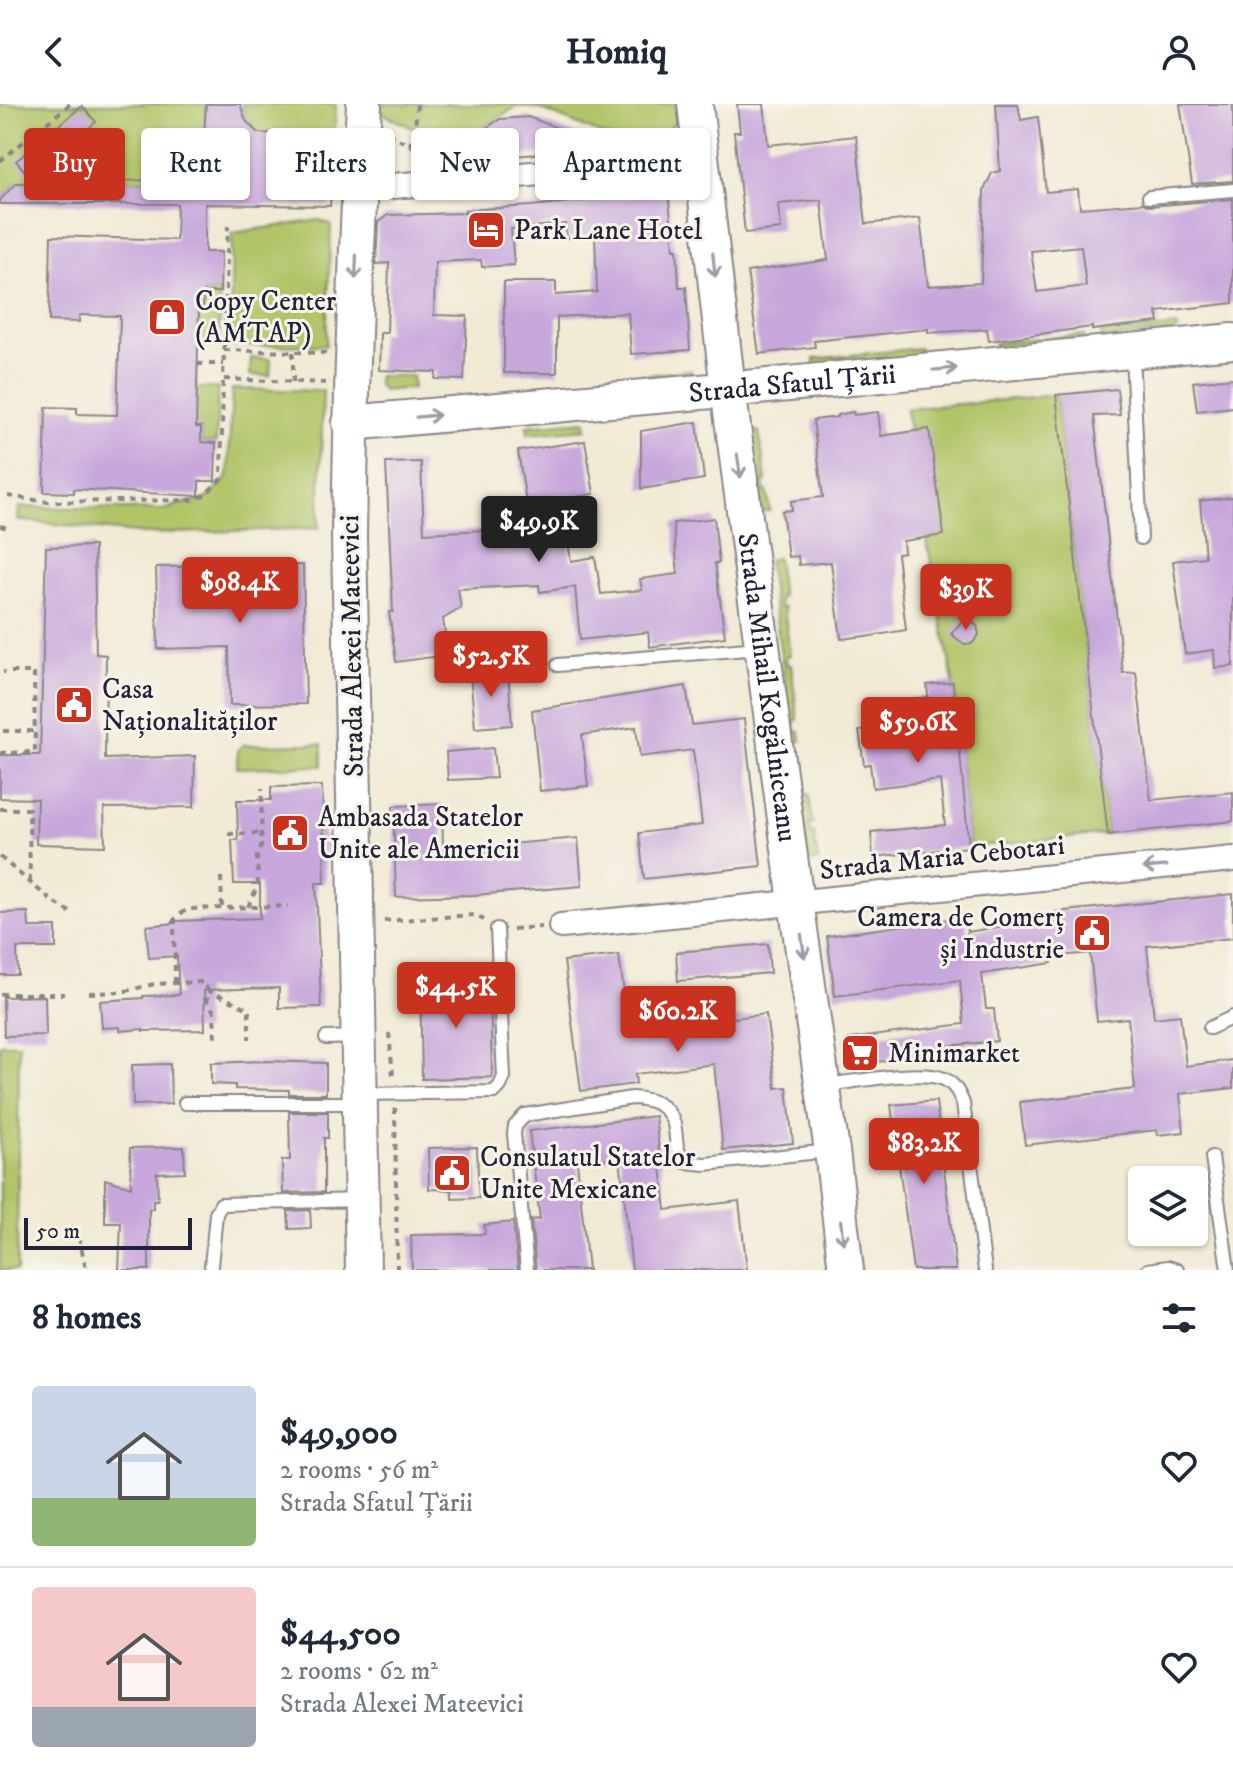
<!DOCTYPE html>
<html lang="en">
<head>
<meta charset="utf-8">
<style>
	body { margin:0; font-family:"IM FELL DW Pica",serif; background:#f2f2f3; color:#1f2937; height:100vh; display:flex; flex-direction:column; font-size:30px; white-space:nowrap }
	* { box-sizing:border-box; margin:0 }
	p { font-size:26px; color:#747a83 }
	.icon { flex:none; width:44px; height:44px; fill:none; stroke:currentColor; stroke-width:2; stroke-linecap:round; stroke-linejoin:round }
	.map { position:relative; height:1166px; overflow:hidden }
	.drawer { display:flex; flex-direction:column; background:#fff; flex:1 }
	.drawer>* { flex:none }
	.hud { position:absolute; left:24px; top:24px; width:800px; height:72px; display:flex; gap:16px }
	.tools { position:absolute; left:1128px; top:1062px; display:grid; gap:16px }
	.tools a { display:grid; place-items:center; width:80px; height:80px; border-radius:8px; background:#fff; box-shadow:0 2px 6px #0004; font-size:40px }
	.scale { position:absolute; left:24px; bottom:20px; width:168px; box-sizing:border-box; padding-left:8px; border:4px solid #22223b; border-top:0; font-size:22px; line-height:28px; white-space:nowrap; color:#22223b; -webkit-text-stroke:6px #f7f3e8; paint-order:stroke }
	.price { position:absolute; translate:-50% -68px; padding:0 18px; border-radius:8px; background:#c8321e; color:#fff; font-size:26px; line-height:52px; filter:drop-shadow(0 2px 4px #0008) }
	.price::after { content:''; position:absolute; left:50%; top:48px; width:24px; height:18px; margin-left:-12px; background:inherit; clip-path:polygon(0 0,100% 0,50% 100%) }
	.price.active { background:#222; color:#fff }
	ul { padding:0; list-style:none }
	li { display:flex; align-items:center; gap:24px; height:200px; padding:0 32px }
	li+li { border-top:2px solid #e0e1e3 }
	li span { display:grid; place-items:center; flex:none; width:224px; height:160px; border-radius:8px; color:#555 }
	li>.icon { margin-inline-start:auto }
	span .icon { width:96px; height:96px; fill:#fffc; stroke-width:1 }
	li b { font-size:34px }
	h2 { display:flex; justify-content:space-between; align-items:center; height:96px; padding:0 32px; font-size:34px }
	.pill { padding:0 28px; border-radius:8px; background:#fff; box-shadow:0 2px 6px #0004; font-size:28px; line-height:72px }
	.pill.active { background:#c8321e; color:#fff }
	header { display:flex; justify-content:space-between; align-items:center; height:104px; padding:0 32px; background:#fff; font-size:36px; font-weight:800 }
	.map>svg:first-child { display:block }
	.green { fill:#b1c467; stroke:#6a7351; stroke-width:2 }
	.building { fill:#c7a7dc; fill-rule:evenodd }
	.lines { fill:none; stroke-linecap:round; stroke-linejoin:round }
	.service-casing { stroke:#8a8688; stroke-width:16 }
	.minor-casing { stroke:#8a8688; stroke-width:28 }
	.secondary-casing { stroke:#8a8688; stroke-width:38 }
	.path { stroke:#8a8688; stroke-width:4; stroke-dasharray:6 6; stroke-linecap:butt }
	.service { stroke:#fff; stroke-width:12 }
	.minor { stroke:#fff; stroke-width:24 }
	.secondary { stroke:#fff; stroke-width:34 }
	.oneway { stroke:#9c9ca7 }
	.labels { text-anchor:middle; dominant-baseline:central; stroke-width:6; stroke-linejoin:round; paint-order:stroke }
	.poi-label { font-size:28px; fill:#22223b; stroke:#f7f3e8; text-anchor:start }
	.street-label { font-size:28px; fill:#22223b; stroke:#f7f3e8 }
</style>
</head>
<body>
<header><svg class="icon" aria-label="back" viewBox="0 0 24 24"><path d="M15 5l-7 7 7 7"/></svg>Homiq<svg class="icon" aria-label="person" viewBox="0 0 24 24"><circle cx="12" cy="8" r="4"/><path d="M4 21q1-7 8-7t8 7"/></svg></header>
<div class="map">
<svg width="1233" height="1166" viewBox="0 0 1233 1166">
	<rect width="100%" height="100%" fill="#f7f3e8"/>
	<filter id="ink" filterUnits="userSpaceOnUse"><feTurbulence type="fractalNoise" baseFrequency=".0125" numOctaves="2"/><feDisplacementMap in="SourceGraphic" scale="16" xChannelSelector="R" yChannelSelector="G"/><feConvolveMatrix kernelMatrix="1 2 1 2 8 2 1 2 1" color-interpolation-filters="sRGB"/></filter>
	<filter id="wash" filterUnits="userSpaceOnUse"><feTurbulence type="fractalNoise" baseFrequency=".006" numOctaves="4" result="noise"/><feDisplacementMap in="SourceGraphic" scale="32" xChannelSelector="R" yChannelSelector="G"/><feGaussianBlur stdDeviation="1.8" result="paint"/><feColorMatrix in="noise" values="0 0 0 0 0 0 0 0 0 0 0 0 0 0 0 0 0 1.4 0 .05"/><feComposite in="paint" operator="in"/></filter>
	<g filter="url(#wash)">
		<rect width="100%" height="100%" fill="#f1ead5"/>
		<path class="green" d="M 0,0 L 206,0 L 201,75 L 16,79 L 0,96 Z
			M 242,0 L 336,0 L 333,65 L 287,62 L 246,17 Z
			M 377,0 L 676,0 L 678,16 L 657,37 L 627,41 L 540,5 L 518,2 L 451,43 L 376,6 Z
			M 319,116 L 331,121 L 326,241 L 230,242 L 232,129 Z
			M 204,188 L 220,188 L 219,238 L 198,239 L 199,203 Z
			M 1177,222 L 1177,227 L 1102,235 L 1101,229 Z
			M 1084,231 L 1085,238 L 995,246 L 994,239 Z
			M 920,244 L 921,253 L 814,263 L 814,255 Z
			M 251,254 L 271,255 L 270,272 L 250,271 Z
			M 691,266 L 692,273 L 611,281 L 610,275 Z
			M 378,272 L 412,272 L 413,284 L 383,287 L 378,281 Z
			M 196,284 L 218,284 L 216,339 L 201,338 L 201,324 L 195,323 Z
			M 232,285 L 323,287 L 319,424 L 145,430 L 18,416 L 19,403 L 165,406 L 179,400 L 205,396 L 228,373 Z
			M 1056,291 L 1108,730 L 969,743 L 953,578 L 914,366 L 906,305 Z
			M 585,317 L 586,325 L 528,330 L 527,322 Z
			M 759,327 L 766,377 L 763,378 L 764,387 L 767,387 L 770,407 L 762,408 L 751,328 Z
			M 777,454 L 782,493 L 779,494 L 780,504 L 784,504 L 790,551 L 786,553 L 787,561 L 791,561 L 798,616 L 794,617 L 796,628 L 800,628 L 801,637 L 793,638 L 768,456 Z
			M 322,640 L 322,662 L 237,664 L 238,646 L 243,641 Z
			M 804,659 L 806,679 L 803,680 L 804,690 L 809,690 L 813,720 L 809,720 L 810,729 L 814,729 L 818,757 L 809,758 L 796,660 Z
			M 0,940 L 19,940 L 17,1166 L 0,1166 Z"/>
		<g id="blocks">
			<path class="building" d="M 206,0 L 240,0 L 246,17 L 258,29 L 335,31 L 330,102 L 205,100 L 205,148 L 221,148 L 220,188 L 204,188 L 203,203 L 199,203 L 196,323 L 201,323 L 201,338 L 216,339 L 215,377 L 199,377 L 199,392 L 74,385 L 74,389 L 44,388 L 46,303 L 77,304 L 77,310 L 117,311 L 120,212 L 79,211 L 79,218 L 49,217 L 51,132 L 176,136 L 177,100 L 0,100 L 0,96 L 16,79 L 201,75 Z
				M 737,0 L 764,0 L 768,41 L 856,32 L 866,120 L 920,114 L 928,182 L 981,179 L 984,86 L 992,69 L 1000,67 L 996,0 L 1018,0 L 1021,16 L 1038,13 L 1046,88 L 1078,85 L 1080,104 L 1143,99 L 1150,102 L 1233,95 L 1233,199 L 1157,208 L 1159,218 L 1092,226 L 1092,223 L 989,237 L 987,225 L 928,229 L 928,225 L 814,237 L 815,243 L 759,250 L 747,168 L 828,156 L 821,96 L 778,100 L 781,125 L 745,129 L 734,28 L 740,28 ZM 1081,142 L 1086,182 L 1037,188 L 1031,147 Z
				M 1180,0 L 1233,0 L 1233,77 L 1192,80 Z
				M 82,2 L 96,18 L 30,73 L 16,57 Z
				M 528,13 L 610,43 L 474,56 L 449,49 L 500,15 Z
				M 668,88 L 674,145 L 677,145 L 679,183 L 686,183 L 690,246 L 631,250 L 628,209 L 557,213 L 557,269 L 504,269 L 504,178 L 556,178 L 556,191 L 597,188 L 595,132 L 567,134 L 565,120 L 511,125 L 514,161 L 482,163 L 481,156 L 435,158 L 434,211 L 467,212 L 464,276 L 435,275 L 436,268 L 379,266 L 380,229 L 387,229 L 389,159 L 376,160 L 378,118 L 388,111 L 465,109 L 465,106 L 531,102 Z
				M 1233,274 L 1233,303 L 1197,307 L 1193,278 Z
				M 1117,285 L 1120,311 L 1094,312 L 1123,569 L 1136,568 L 1151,696 L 1233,688 L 1233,717 L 1108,731 L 1056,291 Z
				M 853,308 L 854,311 L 878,308 L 881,332 L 929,325 L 944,431 L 903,437 L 904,449 L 897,450 L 906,526 L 866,533 L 865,532 L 841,535 L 831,458 L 799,461 L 798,452 L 788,453 L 782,407 L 792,406 L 791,397 L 823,393 L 813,316 L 837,313 L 837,311 Z
				M 697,318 L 704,375 L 641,385 L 641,327 Z
				M 585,337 L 594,390 L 561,395 L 571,457 L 595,453 L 601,490 L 642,486 L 640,475 L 678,470 L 673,419 L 714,414 L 719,459 L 715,459 L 725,533 L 650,543 L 648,528 L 580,536 L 575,483 L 540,488 L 539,481 L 458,485 L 461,504 L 443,515 L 448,551 L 396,558 L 389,508 L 393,508 L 386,359 L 421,358 L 424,429 L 530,424 L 518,347 Z
				M 1233,393 L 1233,562 L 1215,564 L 1214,546 L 1185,550 L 1173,457 L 1205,453 L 1200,397 Z
				M 94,442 L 96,550 L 106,551 L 105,655 L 195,652 L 194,703 L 104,704 L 105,742 L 36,740 L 37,695 L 0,694 L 0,651 L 40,651 L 46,443 Z
				M 303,461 L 306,600 L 230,601 L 229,543 L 158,545 L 156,463 Z
				M 970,516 L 977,522 L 979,531 L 972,540 L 964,540 L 951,530 L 962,517 Z
				M 508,567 L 512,621 L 475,624 L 470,570 Z
				M 953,578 L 969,743 L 873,753 L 871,728 L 945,721 L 940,676 L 873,684 L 870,660 L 864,661 L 859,627 L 865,626 L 862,602 L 928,593 L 927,581 Z
				M 686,582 L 692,621 L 744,615 L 761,762 L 644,775 L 639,729 L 702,721 L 693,646 L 640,653 L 636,623 L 582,631 L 588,682 L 540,687 L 532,606 Z
				M 493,644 L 496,674 L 448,676 L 446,648 Z
				M 322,682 L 325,779 L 316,779 L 321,903 L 279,904 L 279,884 L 204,886 L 205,926 L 143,927 L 143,925 L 120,927 L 120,923 L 102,924 L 100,897 L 143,894 L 143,892 L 179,891 L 177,852 L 149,854 L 146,822 L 176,819 L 176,817 L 260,814 L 260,780 L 234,780 L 232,736 L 238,736 L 237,696 L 271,696 L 271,683 Z
				M 442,700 L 443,746 L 578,734 L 582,782 L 475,791 L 396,793 L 393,702 Z
				M 1233,790 L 1233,834 L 1147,842 L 1154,914 L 1180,911 L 1186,962 L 1233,956 L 1233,984 L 1180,990 L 1184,1028 L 1158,1031 L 1157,1026 L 1025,1041 L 1020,998 L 1135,985 L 1128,914 L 1097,917 L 1090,849 L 1051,853 L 1052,859 L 982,870 L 986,905 L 994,905 L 997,937 L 947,942 L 948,949 L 853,961 L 849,935 L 964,920 L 960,876 L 835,892 L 827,832 L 965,813 L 967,828 L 1056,814 L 1055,808 Z
				M 28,808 L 29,823 L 56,823 L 56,844 L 17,844 L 18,871 L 0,871 L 0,809 Z
				M 768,840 L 770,869 L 678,877 L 676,848 Z
				M 619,851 L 629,927 L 766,910 L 776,984 L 787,983 L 793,1039 L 723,1046 L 714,960 L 635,970 L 636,980 L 581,987 L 564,857 Z
				M 490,878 L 492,973 L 422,975 L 420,879 Z
				M 45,892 L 46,931 L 4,932 L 3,893 Z
				M 266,957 L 326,959 L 326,990 L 289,990 L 289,986 L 235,985 L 235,981 L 211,980 L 211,959 Z
				M 170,960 L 171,1000 L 133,1001 L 132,961 Z
				M 936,997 L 956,1166 L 913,1166 L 891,1001 Z
				M 289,1008 L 328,1008 L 328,1034 L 324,1034 L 324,1088 L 283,1089 L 282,1056 L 290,1056 Z
				M 655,1012 L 666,1106 L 739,1097 L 747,1166 L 632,1166 L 620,1054 L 577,1058 L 588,1166 L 536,1166 L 531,1116 L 540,1115 L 529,1027 Z
				M 184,1043 L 185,1068 L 157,1069 L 158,1096 L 153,1096 L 153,1105 L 149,1105 L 149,1166 L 119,1166 L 121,1119 L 105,1119 L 105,1075 L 131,1083 L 130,1044 Z
				M 477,1043 L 479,1094 L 452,1095 L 452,1086 L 429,1085 L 428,1044 Z
				M 310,1106 L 311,1124 L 289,1125 L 288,1107 Z
				M 513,1118 L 518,1166 L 412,1166 L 411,1131 L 485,1130 L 484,1121 Z"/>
		</g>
	</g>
	<g filter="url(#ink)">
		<use href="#blocks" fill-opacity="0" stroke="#8a8688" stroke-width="2"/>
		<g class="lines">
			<defs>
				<path id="service" d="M 1149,93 L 1233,86
					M 1132,250 L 1141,434
					M 558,561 L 759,544
					M 1210,924 L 1233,913
					M 326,934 L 358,933
					M 826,981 C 854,978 920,965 944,975 C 955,980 959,990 963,999 L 985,1166
					M 361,990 L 494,988 L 500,982 L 504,973 L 497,825
					M 185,999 L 357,999
					M 1212,1053 L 1228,1166
					M 211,1162 L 216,1110 L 221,1100 L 359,1096
					M 527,1166 L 514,1030 L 515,1022 L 525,1011 L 632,994 C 651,995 668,1000 674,1020 C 678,1036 673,1043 685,1058 L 705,1060 L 829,1047
					M 1148,1166 L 1168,1163 L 1177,1166"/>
				<path id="minor" d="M 359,85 L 702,55
					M 561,822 L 1233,755"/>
				<g id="secondary">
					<path id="s1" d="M 695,0 L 728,285 L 796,798 L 832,1047 L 846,1166"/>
					<path id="s2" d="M 350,319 L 757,283 L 1233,237"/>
					<path d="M 363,1166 L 349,432 C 351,288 356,144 364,0"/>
				</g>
			</defs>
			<use href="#service" class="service-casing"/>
			<use href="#minor" class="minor-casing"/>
			<use href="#secondary" class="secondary-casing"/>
			<path class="path" d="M 388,30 L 410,41 L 415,25 L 417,0
				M 410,41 L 440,54
				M 0,57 L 70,0
				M 224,246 L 228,122
				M 326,249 L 224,246 L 223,275 L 326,279
				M 197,260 L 223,260
				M 293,278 L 293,248
				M 8,392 L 48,398 L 191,396 L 205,391 L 221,375 L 223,275
				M 0,422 L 8,424
				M 3,627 L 35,627
				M 0,649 L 35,648 L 34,568 L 3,568
				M 0,705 L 29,705 L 30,778
				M 228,730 L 261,729
				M 0,753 L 52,797 L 70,808
				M 221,773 L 222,804
				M 248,803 L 258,781 L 257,752 L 261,743 L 262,684
				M 384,817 L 474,811 L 484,816
				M 513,825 L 541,823
				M 175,879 L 174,816 L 183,808 L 189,805 L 288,802
				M 207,886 L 249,905 L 249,935
				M 89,889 L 122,888 L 154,880 L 204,878 L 207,885 L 207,899 L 214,907 L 215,934
				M 0,890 L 64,890
				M 389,929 L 393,972
				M 395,1004 L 397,1166
				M 79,1133 L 86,1166"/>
			<use href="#service" class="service"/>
			<use href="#minor" class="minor"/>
			<use href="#secondary" class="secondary"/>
		</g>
		<defs><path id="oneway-shaft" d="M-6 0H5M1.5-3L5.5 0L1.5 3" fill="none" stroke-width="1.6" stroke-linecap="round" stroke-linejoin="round" transform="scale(2)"/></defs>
		<g class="oneway">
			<use href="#oneway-shaft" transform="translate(714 161) rotate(84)"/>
			<use href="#oneway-shaft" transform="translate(356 163) rotate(92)"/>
			<use href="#oneway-shaft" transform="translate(945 265) rotate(-5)"/>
			<use href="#oneway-shaft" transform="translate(428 312) rotate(-5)"/>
			<use href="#oneway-shaft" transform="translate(739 362) rotate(82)"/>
			<use href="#oneway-shaft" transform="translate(1155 763) rotate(175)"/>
			<use href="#oneway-shaft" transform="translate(803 842) rotate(82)"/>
			<use href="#oneway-shaft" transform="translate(842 1128) rotate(83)"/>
		</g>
	</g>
	<defs>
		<symbol id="hotel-square" viewBox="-11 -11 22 22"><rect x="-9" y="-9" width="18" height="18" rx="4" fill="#c8321e" stroke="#f7f3e8"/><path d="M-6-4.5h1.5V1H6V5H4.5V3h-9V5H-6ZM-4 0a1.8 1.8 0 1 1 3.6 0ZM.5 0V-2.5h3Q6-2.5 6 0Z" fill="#fff"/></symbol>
		<symbol id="shop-square" viewBox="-11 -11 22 22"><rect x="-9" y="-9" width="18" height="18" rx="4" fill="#c8321e" stroke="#f7f3e8"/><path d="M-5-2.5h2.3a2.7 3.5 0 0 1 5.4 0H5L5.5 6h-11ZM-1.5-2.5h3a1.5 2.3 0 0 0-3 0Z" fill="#fff"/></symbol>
		<symbol id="civic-square" viewBox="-11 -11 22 22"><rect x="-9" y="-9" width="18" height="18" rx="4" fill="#c8321e" stroke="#f7f3e8"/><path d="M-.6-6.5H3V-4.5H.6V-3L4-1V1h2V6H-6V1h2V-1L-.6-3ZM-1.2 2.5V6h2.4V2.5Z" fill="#fff"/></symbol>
		<symbol id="supermarket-square" viewBox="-11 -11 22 22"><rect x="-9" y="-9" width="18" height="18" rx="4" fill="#c8321e" stroke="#f7f3e8"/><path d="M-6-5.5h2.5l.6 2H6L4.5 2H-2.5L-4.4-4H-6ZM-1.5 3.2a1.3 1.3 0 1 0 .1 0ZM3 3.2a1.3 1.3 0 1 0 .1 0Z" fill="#fff"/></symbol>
	</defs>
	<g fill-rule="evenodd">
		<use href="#hotel-square" x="464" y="104" width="44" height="44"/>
		<use href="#shop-square" x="145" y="191" width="44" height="44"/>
		<use href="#civic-square" x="52" y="579" width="44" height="44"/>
		<use href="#civic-square" x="268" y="707" width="44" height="44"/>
		<use href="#civic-square" x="1070" y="807" width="44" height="44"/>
		<use href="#supermarket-square" x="838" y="927" width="44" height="44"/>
		<use href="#civic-square" x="430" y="1047" width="44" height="44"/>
	</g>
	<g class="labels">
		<g class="poi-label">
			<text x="514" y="126">Park Lane Hotel</text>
			<text x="195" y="197">Copy Center<tspan x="195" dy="32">(AMTAP)</tspan></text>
			<text x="102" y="585">Casa<tspan x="102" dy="32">Naționalităților</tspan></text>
			<text x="318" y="713">Ambasada Statelor<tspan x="318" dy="32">Unite ale Americii</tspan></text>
			<text x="1064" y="813" text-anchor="end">Camera de Comerț<tspan x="1064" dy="32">și Industrie</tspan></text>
			<text x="888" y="949">Minimarket</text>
			<text x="480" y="1053">Consulatul Statelor<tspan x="480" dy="32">Unite Mexicane</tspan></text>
		</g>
		<g class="street-label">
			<text stroke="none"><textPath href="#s2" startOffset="444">Strada Sfatul Țării</textPath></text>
			<text transform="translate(352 542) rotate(-91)">Strada Alexei Mateevici</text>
			<text stroke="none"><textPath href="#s1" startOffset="588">Strada Mihail Kogălniceanu</textPath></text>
			<text transform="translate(942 754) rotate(-6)">Strada Maria Cebotari</text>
		</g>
	</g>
</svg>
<div class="tools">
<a><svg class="icon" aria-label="layers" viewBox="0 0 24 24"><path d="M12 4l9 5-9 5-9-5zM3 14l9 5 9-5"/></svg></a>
</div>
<div class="scale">50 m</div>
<b class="price active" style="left:539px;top:460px">$49.9K</b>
<b class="price" style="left:240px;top:521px">$98.4K</b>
<b class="price" style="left:966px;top:528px">$39K</b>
<b class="price" style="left:491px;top:595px">$52.5K</b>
<b class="price" style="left:918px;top:661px">$59.6K</b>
<b class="price" style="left:456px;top:926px">$44.5K</b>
<b class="price" style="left:678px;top:950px">$60.2K</b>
<b class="price" style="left:924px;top:1082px">$83.2K</b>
<div class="hud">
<a class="pill active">Buy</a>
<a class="pill">Rent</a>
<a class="pill">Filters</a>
<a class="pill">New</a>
<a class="pill">Apartment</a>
</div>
</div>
<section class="drawer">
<h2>8 homes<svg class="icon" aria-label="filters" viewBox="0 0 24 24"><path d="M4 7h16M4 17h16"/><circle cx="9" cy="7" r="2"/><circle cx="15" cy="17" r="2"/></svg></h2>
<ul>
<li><span style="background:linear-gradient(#c9d6e8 70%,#8fb573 0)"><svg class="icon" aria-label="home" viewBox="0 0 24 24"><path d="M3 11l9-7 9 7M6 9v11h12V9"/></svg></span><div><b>$49,900</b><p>2 rooms · 56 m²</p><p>Strada Sfatul Țării</p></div><svg class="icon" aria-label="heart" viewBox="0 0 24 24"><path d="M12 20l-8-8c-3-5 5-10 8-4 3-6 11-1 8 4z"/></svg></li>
<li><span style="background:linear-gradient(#f6c9c9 75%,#9aa5b1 0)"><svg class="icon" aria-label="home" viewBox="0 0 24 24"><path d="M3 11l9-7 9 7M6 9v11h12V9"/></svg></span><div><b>$44,500</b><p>2 rooms · 62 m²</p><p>Strada Alexei Mateevici</p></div><svg class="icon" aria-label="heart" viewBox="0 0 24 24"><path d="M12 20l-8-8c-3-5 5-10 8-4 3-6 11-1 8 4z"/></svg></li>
</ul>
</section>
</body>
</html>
